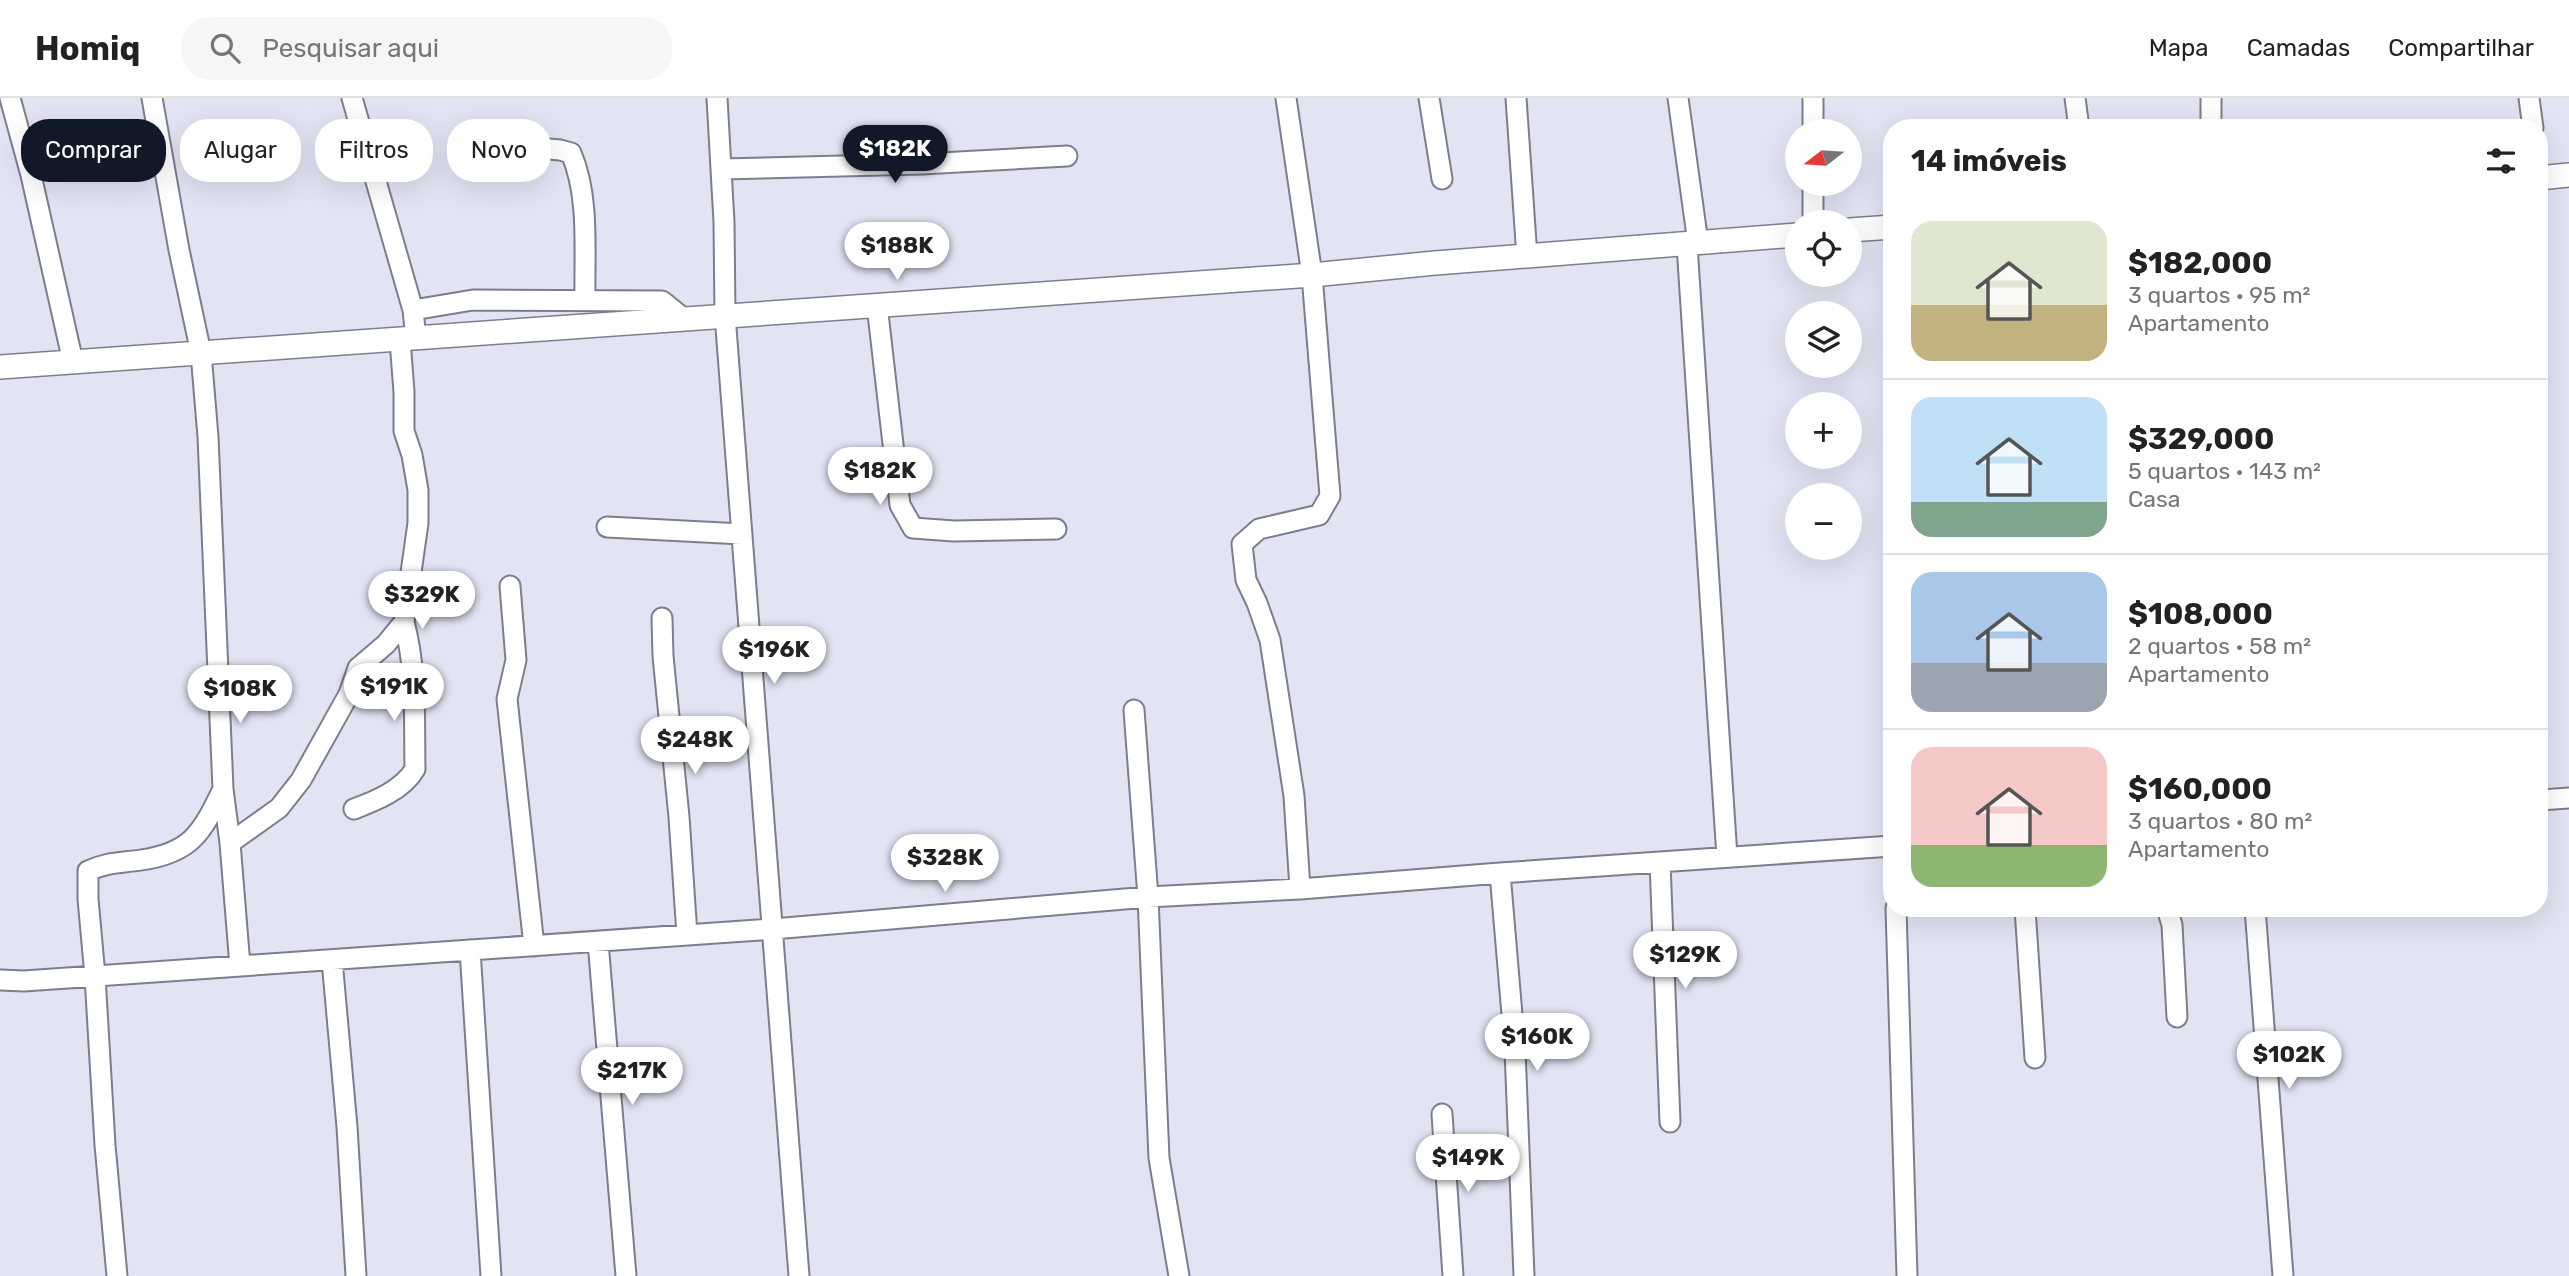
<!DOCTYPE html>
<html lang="pt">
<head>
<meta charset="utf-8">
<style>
	body { margin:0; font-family:Rubik,sans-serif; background:#f6f6f6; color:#222; height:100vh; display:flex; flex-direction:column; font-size:26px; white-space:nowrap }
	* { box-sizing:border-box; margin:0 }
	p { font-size:23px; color:#767676 }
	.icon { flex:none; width:38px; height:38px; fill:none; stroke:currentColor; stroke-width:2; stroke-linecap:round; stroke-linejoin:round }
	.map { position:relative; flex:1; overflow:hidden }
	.details { position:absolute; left:1883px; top:21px; width:665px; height:798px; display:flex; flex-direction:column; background:#fff; border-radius:28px; box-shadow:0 7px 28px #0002 }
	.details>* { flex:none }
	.banner { position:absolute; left:21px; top:21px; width:665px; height:63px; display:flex; gap:14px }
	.needle { width:46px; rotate:253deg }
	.tools { position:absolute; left:1785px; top:21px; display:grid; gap:14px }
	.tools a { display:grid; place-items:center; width:77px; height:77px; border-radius:50%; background:#fff; box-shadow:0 7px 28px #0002; font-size:35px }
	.price { position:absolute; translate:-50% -60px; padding:0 16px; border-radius:24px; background:#fff; color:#222; font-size:23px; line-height:46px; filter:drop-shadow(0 2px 4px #0008) }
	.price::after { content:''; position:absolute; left:50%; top:42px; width:21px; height:16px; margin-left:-10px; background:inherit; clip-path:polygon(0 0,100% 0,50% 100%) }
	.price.on { background:#111827; color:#fff }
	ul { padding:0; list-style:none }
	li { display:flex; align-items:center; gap:21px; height:175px; padding:0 28px }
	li+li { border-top:2px solid #e0e0e0 }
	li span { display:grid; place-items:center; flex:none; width:196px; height:140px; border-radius:21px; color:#555 }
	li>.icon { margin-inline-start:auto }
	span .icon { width:84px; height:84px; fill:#fffc; stroke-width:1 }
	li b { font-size:30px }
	h2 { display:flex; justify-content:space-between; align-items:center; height:84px; padding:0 28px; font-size:30px }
	.tag { padding:0 24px; border-radius:28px; background:#fff; box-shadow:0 7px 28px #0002; font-size:24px; line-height:63px }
	.tag.on { background:#111827; color:#fff }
	header { display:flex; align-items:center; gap:42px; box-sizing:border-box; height:98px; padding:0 35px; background:#fff; border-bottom:2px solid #e0e0e0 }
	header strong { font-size:33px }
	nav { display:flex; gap:38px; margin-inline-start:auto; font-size:24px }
	.search { width:490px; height:63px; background:#f6f6f6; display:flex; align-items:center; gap:18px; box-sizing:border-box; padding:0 24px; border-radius:28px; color:#767676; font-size:26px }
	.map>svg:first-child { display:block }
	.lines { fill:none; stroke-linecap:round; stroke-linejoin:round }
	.minor-casing { stroke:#7c7e8d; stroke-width:23 }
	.tertiary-casing { stroke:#7c7e8d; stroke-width:26 }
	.minor { stroke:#fff; stroke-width:19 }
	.tertiary { stroke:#fff; stroke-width:23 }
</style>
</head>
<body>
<header>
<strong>Homiq</strong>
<div class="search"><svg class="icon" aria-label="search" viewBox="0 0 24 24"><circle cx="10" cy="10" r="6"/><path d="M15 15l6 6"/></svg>Pesquisar aqui</div>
<nav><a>Mapa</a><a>Camadas</a><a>Compartilhar</a></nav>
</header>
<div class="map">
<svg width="2569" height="1178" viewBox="0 0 2569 1178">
	<rect width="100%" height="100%" fill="#e2e4f4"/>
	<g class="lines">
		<defs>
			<path id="minor" d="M 10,0 L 31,77 L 73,264
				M 352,0 L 413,212 L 416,241
				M 717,0 L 724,124 L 725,217 L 799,1178
				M 1286,0 L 1312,177 L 1330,398 L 1319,417 L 1259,431 L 1242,446 L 1246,482 L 1257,505 L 1270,542 L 1294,698 L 1300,791
				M 1429,0 L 1442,81
				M 1516,0 L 1527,159
				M 1678,0 L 1698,145
				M 2075,0 L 2079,30
				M 2211,0 L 2211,30
				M 2529,0 L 2533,30
				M 1813,33 L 1813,0
				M 494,46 L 560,52 L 571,55 C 590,99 584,154 585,202
				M 722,71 L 922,66 L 1067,58
				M 1813,124 L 1813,86
				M 1687,147 L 1727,759
				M 877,207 L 900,407 L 913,430 L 954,433 L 1056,431
				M 413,212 L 473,202 L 662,203 L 683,220
				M 607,429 L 742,436
				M 510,488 L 516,562 L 507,601 L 534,848
				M 662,520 L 663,558 L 679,719 L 687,837
				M 1134,612 L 1148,799 L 1159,1060 L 1179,1178
				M 223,691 L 230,745 L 240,868
				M 2539,702 L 2569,700
				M 354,711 C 375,703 403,692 415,671 C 414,621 417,573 404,524
				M 230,745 L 279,710 L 301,682 L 349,596 L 358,570 L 386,546 L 404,524 L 418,425 L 418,392 L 412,357 L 404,333 L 404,294 L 400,242
				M 1660,764 L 1670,1024
				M 1500,775 L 1515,952 L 1524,1178
				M 1896,810 L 1907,1178
				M 2025,810 L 2035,960
				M 2167,810 L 2172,827 L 2177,919
				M 2255,810 L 2283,1178
				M 598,844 L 626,1178
				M 470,852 L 491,1178
				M 332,862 L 347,1029 L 356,1178
				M 0,882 L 24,883 L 773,831 L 1148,799 L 1300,791 L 1500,775 L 1892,748
				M 1442,1016 L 1453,1178
				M 117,1178 L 105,1047 L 95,878 L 88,801 L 88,773 C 107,764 121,765 141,762 C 192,755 202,734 223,691 L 208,339 L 201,255 L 179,152 L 152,0"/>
			<path id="tertiary" d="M 2539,80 L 2569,77
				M 1850,132 L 1892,129
				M 0,269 L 1312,177 L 1435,165 L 1797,137"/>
		</defs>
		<use href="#minor" class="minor-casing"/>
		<use href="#tertiary" class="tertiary-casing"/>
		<use href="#minor" class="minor"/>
		<use href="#tertiary" class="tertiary"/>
	</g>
</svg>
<div class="tools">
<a><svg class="needle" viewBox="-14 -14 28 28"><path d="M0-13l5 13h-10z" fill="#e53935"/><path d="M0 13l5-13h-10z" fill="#767676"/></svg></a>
<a><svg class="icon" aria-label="locate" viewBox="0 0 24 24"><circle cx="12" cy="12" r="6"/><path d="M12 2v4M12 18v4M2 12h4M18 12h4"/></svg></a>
<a><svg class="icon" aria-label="layers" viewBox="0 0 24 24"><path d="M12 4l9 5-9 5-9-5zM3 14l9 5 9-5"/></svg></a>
<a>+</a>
<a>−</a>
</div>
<b class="price on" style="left:895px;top:87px">$182K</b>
<b class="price" style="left:897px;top:184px">$188K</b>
<b class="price" style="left:880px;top:409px">$182K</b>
<b class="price" style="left:422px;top:533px">$329K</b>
<b class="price" style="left:774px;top:588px">$196K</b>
<b class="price" style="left:394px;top:625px">$191K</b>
<b class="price" style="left:240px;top:627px">$108K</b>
<b class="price" style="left:695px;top:678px">$248K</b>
<b class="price" style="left:945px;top:796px">$328K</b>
<b class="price" style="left:1685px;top:893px">$129K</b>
<b class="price" style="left:1537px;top:975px">$160K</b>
<b class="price" style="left:2289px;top:993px">$102K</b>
<b class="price" style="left:632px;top:1009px">$217K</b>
<b class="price" style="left:1468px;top:1096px">$149K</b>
<div class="banner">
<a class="tag on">Comprar</a>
<a class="tag">Alugar</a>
<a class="tag">Filtros</a>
<a class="tag">Novo</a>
</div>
<section class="details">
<h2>14 imóveis<svg class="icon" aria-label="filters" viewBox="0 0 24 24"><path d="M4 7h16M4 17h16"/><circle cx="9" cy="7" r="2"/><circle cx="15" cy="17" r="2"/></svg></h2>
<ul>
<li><span style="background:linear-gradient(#dfe7d0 60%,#c2b280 0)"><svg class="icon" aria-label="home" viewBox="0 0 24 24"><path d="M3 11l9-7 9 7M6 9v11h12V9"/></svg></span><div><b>$182,000</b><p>3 quartos · 95 m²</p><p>Apartamento</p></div></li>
<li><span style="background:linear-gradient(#bfe0f5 75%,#7fa58c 0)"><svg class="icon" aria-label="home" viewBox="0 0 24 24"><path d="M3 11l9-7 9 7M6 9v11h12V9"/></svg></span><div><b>$329,000</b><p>5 quartos · 143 m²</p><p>Casa</p></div></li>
<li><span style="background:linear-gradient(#a9c7e8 65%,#9aa5b1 0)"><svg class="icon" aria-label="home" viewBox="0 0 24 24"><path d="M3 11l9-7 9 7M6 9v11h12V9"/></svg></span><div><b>$108,000</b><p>2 quartos · 58 m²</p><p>Apartamento</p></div></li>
<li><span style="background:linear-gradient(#f6c9c9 70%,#8fb573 0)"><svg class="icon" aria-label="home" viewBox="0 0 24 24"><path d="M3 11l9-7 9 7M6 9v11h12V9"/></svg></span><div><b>$160,000</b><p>3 quartos · 80 m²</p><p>Apartamento</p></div></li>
</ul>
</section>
</div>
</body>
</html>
